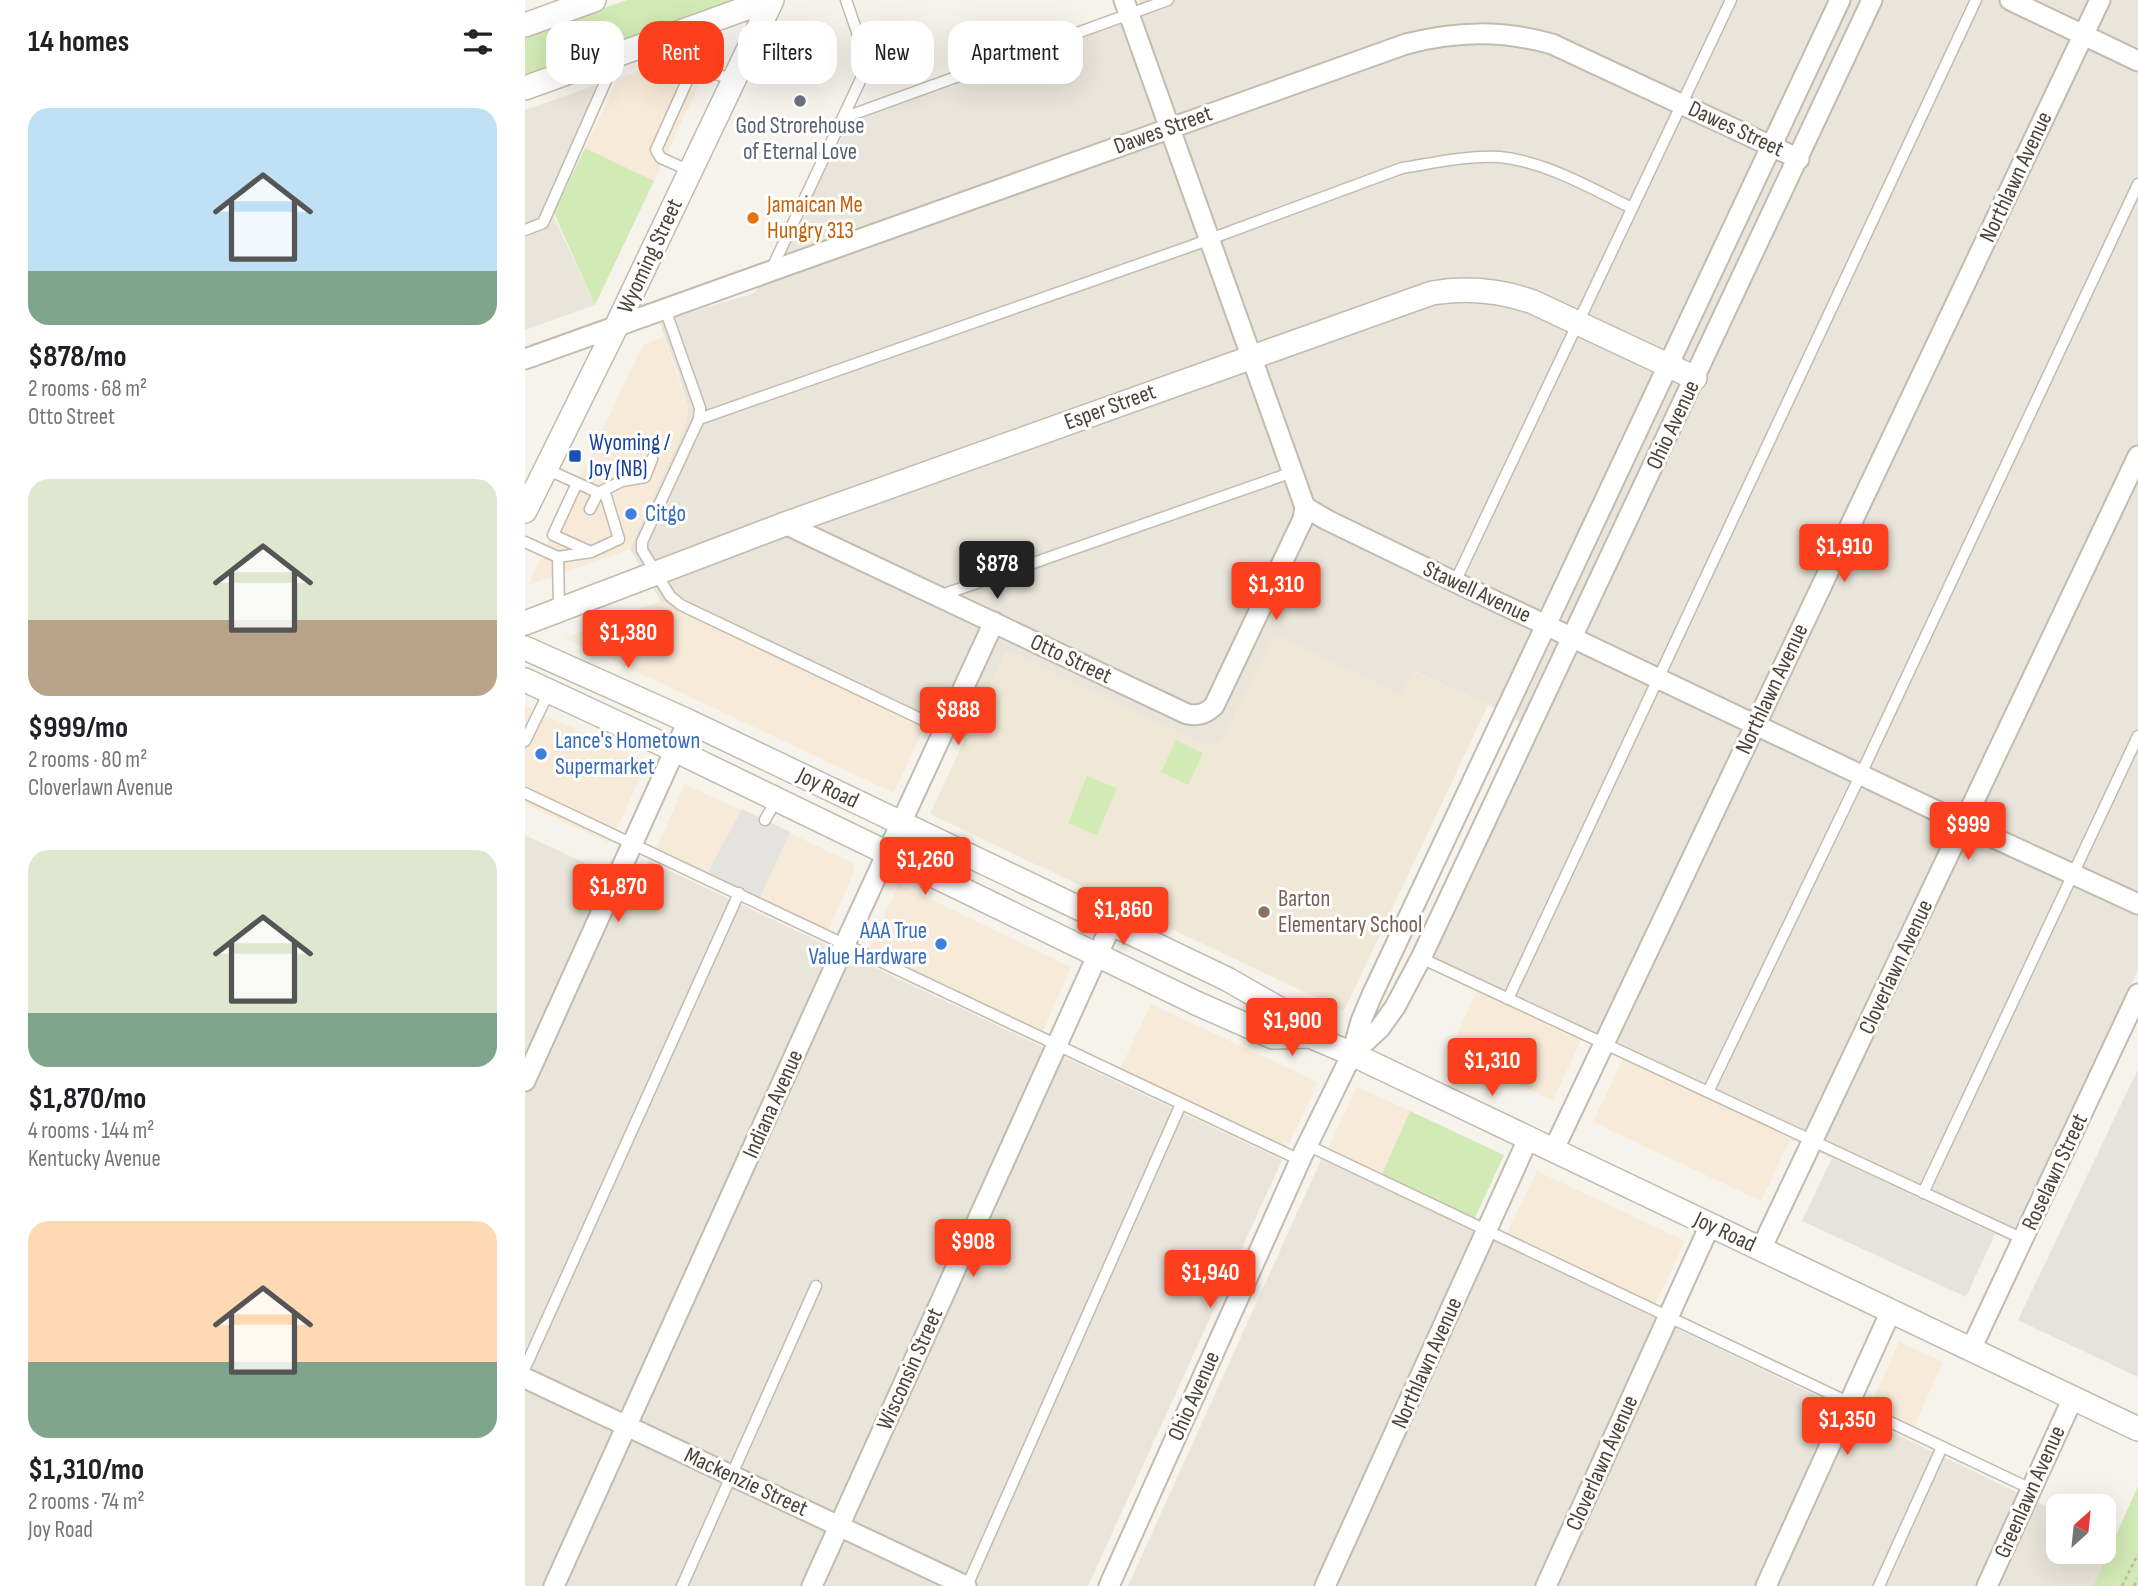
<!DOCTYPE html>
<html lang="en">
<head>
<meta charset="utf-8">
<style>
	body { margin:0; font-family:"Sofia Sans Condensed",sans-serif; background:#f2f2f2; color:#202124; height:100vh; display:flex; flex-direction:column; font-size:26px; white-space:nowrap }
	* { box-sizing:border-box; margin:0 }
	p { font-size:23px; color:#757577 }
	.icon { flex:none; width:38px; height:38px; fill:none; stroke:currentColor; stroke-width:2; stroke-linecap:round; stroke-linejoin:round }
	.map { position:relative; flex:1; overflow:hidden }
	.side { display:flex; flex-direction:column; background:#fff; width:525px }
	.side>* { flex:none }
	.hud { position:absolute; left:21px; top:21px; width:665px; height:63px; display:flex; gap:14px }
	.needle { width:46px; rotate:27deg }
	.fabs { position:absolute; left:1521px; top:1494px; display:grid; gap:14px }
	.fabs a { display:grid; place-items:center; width:70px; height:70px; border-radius:14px; background:#fff; box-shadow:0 7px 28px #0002; font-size:35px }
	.price { position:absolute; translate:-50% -60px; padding:0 16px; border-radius:7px; background:#fc3f1d; color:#fff; font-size:23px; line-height:46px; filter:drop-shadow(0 2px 4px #0008) }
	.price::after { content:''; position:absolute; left:50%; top:42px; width:21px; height:16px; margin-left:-10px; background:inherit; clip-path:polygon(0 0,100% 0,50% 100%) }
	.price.on { background:#222; color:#fff }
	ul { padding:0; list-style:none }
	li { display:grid; align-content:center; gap:14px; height:371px; padding:0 28px }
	li span { display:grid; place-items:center; height:217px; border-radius:21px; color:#555 }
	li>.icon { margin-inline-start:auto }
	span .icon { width:126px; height:126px; fill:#fffc; stroke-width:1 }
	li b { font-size:30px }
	h2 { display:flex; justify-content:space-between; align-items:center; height:84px; padding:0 28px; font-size:30px }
	.chip { padding:0 24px; border-radius:21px; background:#fff; box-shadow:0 7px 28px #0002; font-size:24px; line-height:63px }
	.chip.on { background:#fc3f1d; color:#fff }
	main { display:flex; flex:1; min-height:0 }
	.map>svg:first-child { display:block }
	.residential { fill:#eae5da }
	.commercial { fill:#f7ead8 }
	.industrial { fill:#e6e2dd }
	.education { fill:#efe8d6 }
	.green { fill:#d2eab5 }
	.parking { fill:#e5e3e0 }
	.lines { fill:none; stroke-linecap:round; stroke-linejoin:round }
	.service-casing { stroke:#c2bbae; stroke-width:13 }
	.minor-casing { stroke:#c2bbae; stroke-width:23 }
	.tertiary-casing { stroke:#c2bbae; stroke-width:26 }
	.path { stroke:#c4b79f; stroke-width:2.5; stroke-dasharray:3.5 3.5; stroke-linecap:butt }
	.service { stroke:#fff; stroke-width:10 }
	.minor { stroke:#fff; stroke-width:19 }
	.tertiary { stroke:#fff; stroke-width:23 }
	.worship-dot { fill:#6b7280; stroke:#fff; stroke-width:2.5 }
	.food-dot { fill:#e8710a; stroke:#fff; stroke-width:2.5 }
	.transit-dot { fill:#1a4fb4; stroke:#fff; stroke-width:2.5 }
	.shop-dot { fill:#3f7fe0; stroke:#fff; stroke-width:2.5 }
	.education-dot { fill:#8d6e63; stroke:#fff; stroke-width:2.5 }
	.labels { text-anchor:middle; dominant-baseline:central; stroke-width:6; stroke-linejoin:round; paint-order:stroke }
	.worship-label { font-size:23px; fill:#5b616d; stroke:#fff }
	.street-label { font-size:23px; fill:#4b4439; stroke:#fff }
	.food-label { font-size:23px; fill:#c56008; stroke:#fff; text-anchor:start }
	.transit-label { font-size:23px; fill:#164399; stroke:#fff; text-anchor:start }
	.shop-label { font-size:23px; fill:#366cbe; stroke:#fff; text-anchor:start }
	.education-label { font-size:23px; fill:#785e54; stroke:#fff; text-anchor:start }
</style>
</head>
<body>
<main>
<section class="side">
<h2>14 homes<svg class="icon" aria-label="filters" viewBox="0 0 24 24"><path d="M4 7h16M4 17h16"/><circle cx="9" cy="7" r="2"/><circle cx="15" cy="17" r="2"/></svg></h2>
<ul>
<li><span style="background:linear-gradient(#bfe0f5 75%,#7fa58c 0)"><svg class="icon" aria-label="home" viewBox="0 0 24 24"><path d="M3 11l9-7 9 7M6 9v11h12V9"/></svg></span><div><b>$878/mo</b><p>2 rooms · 68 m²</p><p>Otto Street</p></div></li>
<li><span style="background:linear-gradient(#dfe7d0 65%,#b9a48a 0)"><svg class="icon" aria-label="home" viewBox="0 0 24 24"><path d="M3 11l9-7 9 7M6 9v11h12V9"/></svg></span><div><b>$999/mo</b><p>2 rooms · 80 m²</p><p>Cloverlawn Avenue</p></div></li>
<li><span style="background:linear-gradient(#dfe7d0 75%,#7fa58c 0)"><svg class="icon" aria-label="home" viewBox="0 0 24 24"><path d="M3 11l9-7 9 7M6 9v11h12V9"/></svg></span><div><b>$1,870/mo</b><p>4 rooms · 144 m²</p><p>Kentucky Avenue</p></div></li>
<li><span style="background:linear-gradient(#ffd9b3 65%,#7fa58c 0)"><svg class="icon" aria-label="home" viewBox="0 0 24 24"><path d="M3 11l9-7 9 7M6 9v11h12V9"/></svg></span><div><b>$1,310/mo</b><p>2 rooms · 74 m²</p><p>Joy Road</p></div></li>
</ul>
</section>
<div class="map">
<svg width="1613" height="1586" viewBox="0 0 1613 1586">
	<rect width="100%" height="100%" fill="#f6f3ec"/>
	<path class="residential" d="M 614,0 L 1613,0 L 1613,970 L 1485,1240 L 1265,1139 L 1099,1057 L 902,967 L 1013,731 L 963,705 L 889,671 L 877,695 L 749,635 L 697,741 L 681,746 L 481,651 L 440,740 L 400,725 L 136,601 L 105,549 L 161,424 L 163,407 L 153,373 L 134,321 L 230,293 L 333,108 L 616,5 Z
		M 71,85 L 60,119 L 22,202 L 70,305 L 0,330 L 0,110 Z
		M 0,835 L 111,887 L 124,861 L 757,1160 L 563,1586 L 0,1586 Z
		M 797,1158 L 1533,1512 L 1533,1552 L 1578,1552 L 1579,1534 L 1589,1539 L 1568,1586 L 603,1586 Z"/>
	<path class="commercial" d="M 192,46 L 129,181 L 60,148 L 94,78 Z
		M 139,337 L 163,407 L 161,424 L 105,549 L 3,585 L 118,345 Z
		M 136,601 L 400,725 L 369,793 L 40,638 Z
		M 0,706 L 122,762 L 85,843 L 0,804 Z
		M 160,784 L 328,863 L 330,870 L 303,931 L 131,849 Z
		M 374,884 L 546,967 L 518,1031 L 343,950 Z
		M 952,991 L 1057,1038 L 1028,1100 L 924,1052 Z
		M 626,1004 L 793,1082 L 762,1148 L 595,1069 Z
		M 1099,1057 L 1267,1136 L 1236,1201 L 1068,1122 Z
		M 832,1087 L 885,1111 L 856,1175 L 802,1150 Z
		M 1012,1171 L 1160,1241 L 1130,1305 L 981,1235 Z
		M 1374,1342 L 1418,1362 L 1389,1427 L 1344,1408 Z"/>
	<path class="industrial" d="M 1613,1069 L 1613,1377 L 1493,1320 Z
		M 1307,1158 L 1470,1234 L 1441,1297 L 1277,1221 Z"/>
	<path class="education" d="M 749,634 L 876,694 L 888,671 L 963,705 L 819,1011 L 405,814 L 481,651 L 681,746 L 697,740 Z"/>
	<path class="green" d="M 102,0 L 209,0 L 0,75 L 0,36 Z
		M 60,148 L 129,181 L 70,305 L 29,213 Z
		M 651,740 L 678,753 L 663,785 L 636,772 Z
		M 562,776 L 592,788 L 572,835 L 543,823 Z
		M 885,1111 L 979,1155 L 948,1222 L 855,1178 Z
		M 1613,1486 L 1613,1586 L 1568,1586 Z"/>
	<path class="parking" d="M 217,809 L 265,832 L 235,897 L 183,872 Z"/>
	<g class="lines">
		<defs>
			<path id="service" d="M 168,68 L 208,79
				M 318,118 L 643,0
				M 165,171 L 136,158 L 131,150 L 171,61 L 174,26
				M 0,230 L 18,223 L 91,58
				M 247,268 L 343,64 L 321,0
				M 140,309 L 175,408 L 174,419 L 117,542 L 117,550 L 145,596 L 156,605 L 419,730
				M 174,419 L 669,245 L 877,168 C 908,163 943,155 975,157 C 1022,162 1065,188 1107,208
				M 52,483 L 28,535 L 66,552
				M 65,509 L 73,493 L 97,481 L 120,477 L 127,459
				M 0,542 L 33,557 L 66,552 L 94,539 L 81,496 L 21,469
				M 33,557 L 34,610
				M 930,582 L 1206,0
				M 414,596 L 768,472
				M 0,741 L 24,692
				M 0,793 L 775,1160
				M 240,820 L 251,800
				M 896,958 L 1498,1239
				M 983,999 L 1451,0
				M 1183,1092 L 1336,774 L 1613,184
				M 782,1145 L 1506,1489
				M 1398,1193 L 1613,736
				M 0,1368 L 214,893
				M 157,1586 L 291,1286
				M 442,1586 L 656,1104
				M 1354,1586 L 1417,1447"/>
			<path id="minor" d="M 599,0 L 780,507 L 802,520 L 930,582 L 1456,832 L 1613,904
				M 1485,0 L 1613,61
				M 0,359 L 881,44 C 931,31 977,30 1027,44 L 1274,159
				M 260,524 L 662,714 C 674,716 680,714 689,706 L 778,519 L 780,507
				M 828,1053 L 855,1028 L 870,1007 L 896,958 L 1347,0
				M 0,1081 L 163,721
				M 1028,1151 L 1575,0
				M 1236,1249 L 1613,456
				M 1446,1349 L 1613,994
				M 0,1378 L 441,1586
				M 29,1586 L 320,944 L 469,622
				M 287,1586 L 587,923
				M 584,1586 L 777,1156 L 827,1054 L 836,1021 L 847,995 L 1315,0
				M 800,1586 L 1003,1139
				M 1021,1586 L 1185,1225
				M 1241,1586 L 1366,1311
				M 1462,1586 L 1548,1398"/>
			<path id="tertiary" d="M 0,25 L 69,0
				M 0,88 L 244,0
				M 0,511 L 91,327 L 247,0
				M 0,623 L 260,524 L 907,293 C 942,287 974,290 1008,302 L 1170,378
				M 0,648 L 163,721 L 702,979 L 765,1015 L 785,1036
				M 0,680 L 150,750 L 671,1003 L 748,1037 L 785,1036 L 827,1054 L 1613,1429"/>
		</defs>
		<use href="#service" class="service-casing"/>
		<use href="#minor" class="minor-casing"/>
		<use href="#tertiary" class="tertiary-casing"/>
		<path class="path" d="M 1597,1586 L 1613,1554
			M 1609,1586 L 1613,1579"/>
		<use href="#service" class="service"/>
		<use href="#minor" class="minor"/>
		<use href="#tertiary" class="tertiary"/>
	</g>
	<circle class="worship-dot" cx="275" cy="101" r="7"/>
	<circle class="food-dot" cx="228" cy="218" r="7"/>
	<rect class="transit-dot" x="43" y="449" width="14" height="14" rx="3.5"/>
	<g class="shop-dot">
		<circle cx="106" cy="514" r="7"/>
		<circle cx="16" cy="754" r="7"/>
		<circle cx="416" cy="944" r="7"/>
	</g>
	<circle class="education-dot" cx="739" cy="912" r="7"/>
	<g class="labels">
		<g class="worship-label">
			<text x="275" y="126">God Strorehouse<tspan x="275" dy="26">of Eternal Love</tspan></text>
		</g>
		<g class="street-label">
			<text transform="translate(1211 129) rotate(25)">Dawes Street</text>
			<text transform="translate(638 130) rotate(-20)">Dawes Street</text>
			<text transform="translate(1491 177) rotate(-65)">Northlawn Avenue</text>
			<text transform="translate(125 256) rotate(-65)">Wyoming Street</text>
			<text transform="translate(585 407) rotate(-20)">Esper Street</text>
			<text transform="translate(1148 425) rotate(-65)">Ohio Avenue</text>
			<text transform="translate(952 592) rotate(25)">Stawell Avenue</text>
			<text transform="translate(546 659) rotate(25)">Otto Street</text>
			<text transform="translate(1247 689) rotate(-65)">Northlawn Avenue</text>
			<text transform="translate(303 788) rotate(26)">Joy Road</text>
			<text transform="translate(1371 967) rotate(-65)">Cloverlawn Avenue</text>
			<text transform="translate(248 1104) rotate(-66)">Indiana Avenue</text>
			<text transform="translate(1530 1172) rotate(-65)">Roselawn Street</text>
			<text transform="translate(1200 1232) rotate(25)">Joy Road</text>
			<text transform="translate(902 1363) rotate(-66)">Northlawn Avenue</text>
			<text transform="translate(385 1369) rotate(-66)">Wisconsin Street</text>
			<text transform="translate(669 1396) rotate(-66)">Ohio Avenue</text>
			<text transform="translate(1077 1463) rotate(-66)">Cloverlawn Avenue</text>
			<text transform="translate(221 1482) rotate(25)">Mackenzie Street</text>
			<text transform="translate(1505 1492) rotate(-66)">Greenlawn Avenue</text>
		</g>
		<g class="food-label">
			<text x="242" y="205">Jamaican Me<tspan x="242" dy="26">Hungry 313</tspan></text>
		</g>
		<g class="transit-label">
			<text x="64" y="443">Wyoming /<tspan x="64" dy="26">Joy (NB)</tspan></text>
		</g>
		<g class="shop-label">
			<text x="120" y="514">Citgo</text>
			<text x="30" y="741">Lance's Hometown<tspan x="30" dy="26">Supermarket</tspan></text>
			<text x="402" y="931" text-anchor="end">AAA True<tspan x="402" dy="26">Value Hardware</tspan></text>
		</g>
		<g class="education-label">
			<text x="753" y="899">Barton<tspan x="753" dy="26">Elementary School</tspan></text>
		</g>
	</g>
</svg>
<div class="fabs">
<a><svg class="needle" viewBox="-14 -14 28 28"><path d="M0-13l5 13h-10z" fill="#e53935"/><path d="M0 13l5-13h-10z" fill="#757577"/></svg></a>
</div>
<b class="price" style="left:1319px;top:584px">$1,910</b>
<b class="price on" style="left:472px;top:601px">$878</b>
<b class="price" style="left:751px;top:622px">$1,310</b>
<b class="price" style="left:103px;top:670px">$1,380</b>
<b class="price" style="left:433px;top:747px">$888</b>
<b class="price" style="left:1443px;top:862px">$999</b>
<b class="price" style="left:400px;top:897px">$1,260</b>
<b class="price" style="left:93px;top:924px">$1,870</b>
<b class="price" style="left:598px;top:947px">$1,860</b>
<b class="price" style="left:767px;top:1058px">$1,900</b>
<b class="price" style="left:967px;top:1098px">$1,310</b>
<b class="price" style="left:448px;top:1279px">$908</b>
<b class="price" style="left:685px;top:1310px">$1,940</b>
<b class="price" style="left:1322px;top:1457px">$1,350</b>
<div class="hud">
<a class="chip">Buy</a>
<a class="chip on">Rent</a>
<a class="chip">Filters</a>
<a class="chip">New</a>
<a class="chip">Apartment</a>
</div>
</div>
</main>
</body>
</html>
